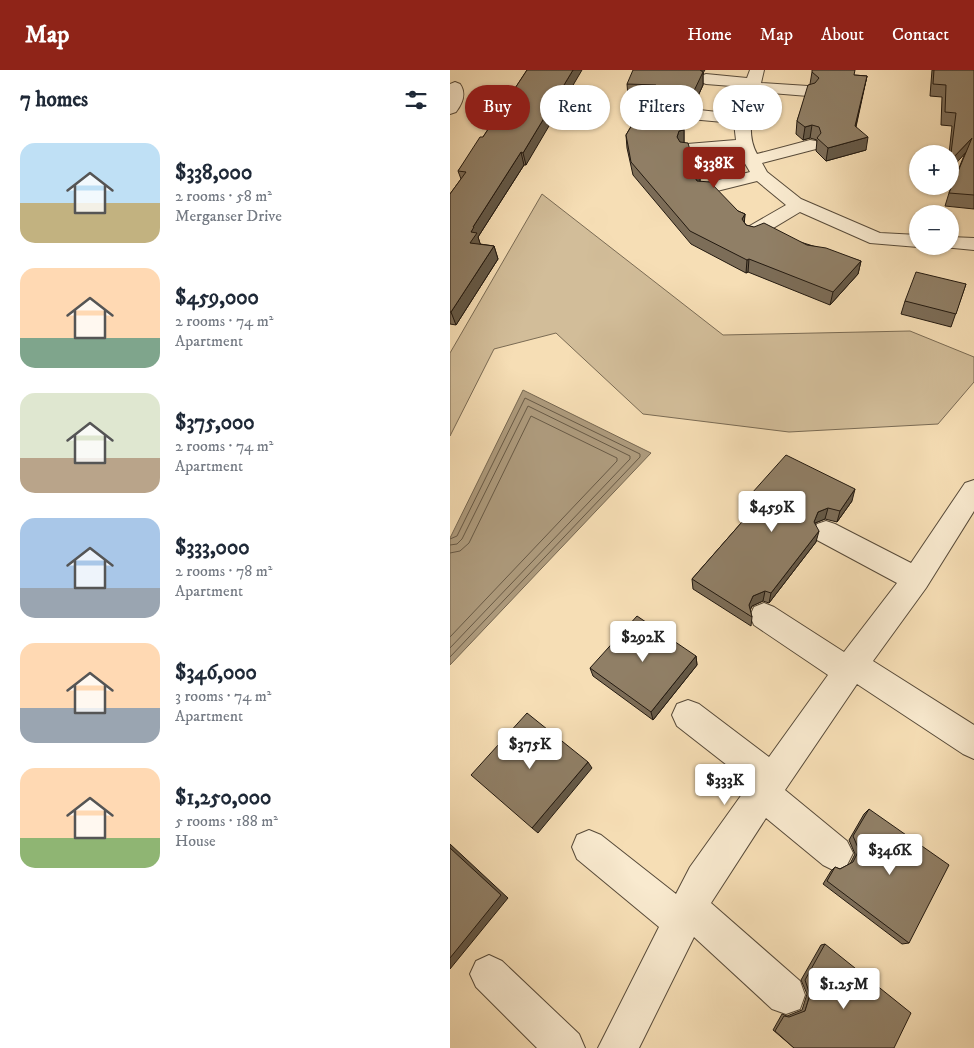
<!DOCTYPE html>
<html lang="en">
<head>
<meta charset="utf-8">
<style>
	body { margin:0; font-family:"IM FELL DW Pica",serif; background:#f2f2f3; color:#1f2937; height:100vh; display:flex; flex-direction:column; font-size:19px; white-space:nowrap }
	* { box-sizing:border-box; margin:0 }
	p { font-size:16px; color:#747a83 }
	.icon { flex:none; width:28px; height:28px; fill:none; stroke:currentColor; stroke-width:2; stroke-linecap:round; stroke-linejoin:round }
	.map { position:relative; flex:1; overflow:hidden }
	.drawer { display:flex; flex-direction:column; background:#fff; width:450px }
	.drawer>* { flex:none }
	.banner { position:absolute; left:15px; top:15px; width:434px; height:45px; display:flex; gap:10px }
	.buttons { position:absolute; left:459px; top:75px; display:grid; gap:10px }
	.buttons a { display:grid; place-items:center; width:50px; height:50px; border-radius:50%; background:#fff; box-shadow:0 1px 4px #0004; font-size:25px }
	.price { position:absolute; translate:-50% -42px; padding:0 11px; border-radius:5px; background:#fff; color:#222; font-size:16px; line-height:32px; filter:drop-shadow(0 1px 2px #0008) }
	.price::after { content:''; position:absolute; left:50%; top:30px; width:15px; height:11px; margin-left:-8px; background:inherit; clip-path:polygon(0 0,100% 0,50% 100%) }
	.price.selected { background:#8f2418; color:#fff }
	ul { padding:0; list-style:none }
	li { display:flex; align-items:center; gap:15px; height:125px; padding:0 20px }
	li span { display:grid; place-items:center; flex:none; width:140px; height:100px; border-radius:15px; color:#555 }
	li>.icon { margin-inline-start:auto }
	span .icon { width:60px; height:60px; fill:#fffc; stroke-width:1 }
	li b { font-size:21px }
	h2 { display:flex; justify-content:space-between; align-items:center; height:60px; padding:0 20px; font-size:21px }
	.tag { padding:0 18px; border-radius:22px; background:#fff; box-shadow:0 1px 4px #0004; font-size:18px; line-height:45px }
	.tag.selected { background:#8f2418; color:#fff }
	header { display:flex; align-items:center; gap:30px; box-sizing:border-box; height:70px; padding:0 25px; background:#8f2418; color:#fff }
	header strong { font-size:24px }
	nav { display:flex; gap:28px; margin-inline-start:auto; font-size:18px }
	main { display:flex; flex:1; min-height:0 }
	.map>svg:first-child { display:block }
	.green { fill:#d2bd99; stroke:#7a6b54 }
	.water { fill:#ae9b7d; stroke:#766751 }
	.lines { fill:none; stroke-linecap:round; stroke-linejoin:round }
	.shore { stroke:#685a46; stroke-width:1 }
	.minor-casing { stroke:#574a39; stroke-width:2 }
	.minor { fill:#f9eacf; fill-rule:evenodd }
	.wall { fill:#7c6d58; stroke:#221910 }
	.shaded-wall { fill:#655947; stroke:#221910 }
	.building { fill:#907f66; stroke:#221910 }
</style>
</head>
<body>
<header>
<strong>Map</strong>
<nav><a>Home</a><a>Map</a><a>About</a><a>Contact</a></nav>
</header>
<main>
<section class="drawer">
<h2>7 homes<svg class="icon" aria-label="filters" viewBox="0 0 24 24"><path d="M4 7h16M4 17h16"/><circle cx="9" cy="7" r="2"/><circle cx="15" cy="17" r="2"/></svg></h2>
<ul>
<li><span style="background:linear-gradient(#bfe0f5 60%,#c2b280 0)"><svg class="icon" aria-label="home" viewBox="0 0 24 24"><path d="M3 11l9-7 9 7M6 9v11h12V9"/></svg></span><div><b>$338,000</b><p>2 rooms · 58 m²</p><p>Merganser Drive</p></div></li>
<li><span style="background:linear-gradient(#ffd9b3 70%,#7fa58c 0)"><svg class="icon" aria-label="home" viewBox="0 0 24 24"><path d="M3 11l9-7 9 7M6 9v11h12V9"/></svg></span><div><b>$459,000</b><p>2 rooms · 74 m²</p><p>Apartment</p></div></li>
<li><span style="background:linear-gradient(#dfe7d0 65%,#b9a48a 0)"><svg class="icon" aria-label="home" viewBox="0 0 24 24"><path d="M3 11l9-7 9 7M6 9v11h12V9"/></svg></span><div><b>$375,000</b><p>2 rooms · 74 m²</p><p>Apartment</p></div></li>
<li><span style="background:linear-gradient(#a9c7e8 70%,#9aa5b1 0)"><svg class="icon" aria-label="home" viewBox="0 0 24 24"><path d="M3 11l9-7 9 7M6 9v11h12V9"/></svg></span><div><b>$333,000</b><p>2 rooms · 78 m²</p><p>Apartment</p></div></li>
<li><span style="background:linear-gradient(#ffd9b3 65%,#9aa5b1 0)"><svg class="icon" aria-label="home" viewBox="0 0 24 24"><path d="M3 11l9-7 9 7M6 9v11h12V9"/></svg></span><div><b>$346,000</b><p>3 rooms · 74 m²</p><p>Apartment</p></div></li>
<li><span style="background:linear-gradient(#ffd9b3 70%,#8fb573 0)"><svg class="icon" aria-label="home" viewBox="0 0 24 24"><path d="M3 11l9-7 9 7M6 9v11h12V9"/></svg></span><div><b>$1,250,000</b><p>5 rooms · 188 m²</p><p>House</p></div></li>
</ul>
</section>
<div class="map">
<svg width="524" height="978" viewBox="0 0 524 978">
	<rect width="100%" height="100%" fill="#f6deb5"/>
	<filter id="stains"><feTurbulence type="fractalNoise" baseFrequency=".004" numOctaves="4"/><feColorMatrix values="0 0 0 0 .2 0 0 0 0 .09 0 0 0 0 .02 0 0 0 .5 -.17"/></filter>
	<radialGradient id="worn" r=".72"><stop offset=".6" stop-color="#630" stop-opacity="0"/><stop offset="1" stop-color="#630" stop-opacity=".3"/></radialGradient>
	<path class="green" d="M 92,124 L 273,265 L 460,261 L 524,287 L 524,312 L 488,354 L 339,362 L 193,344 L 106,263 L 44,279 L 0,366 L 0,283 Z"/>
	<path class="water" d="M 73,320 L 201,383 L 0,595 L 0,468 Z"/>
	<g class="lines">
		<path class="shore" d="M 0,469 L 7,466 L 75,328 L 190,384 L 190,387 L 0,587
			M 0,475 L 7,474 L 12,469 L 78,336 L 180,386 L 180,389 L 0,578
			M 0,483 L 10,481 L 19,473 L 81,346 L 167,388 L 167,391 L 0,567"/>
		<defs>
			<path id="minor" d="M 300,0 L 314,0 L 311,13 L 358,16 L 363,18 L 366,21 L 363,24 L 358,26 L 308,22 C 302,42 296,64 307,84 L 360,70 L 366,71 L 368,75 L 366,79 L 312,93 L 317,102 L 351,129 L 430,163 L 468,165 L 468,176 L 470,176 L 468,177 L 420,173 L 350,142 L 310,166 L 303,168 L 296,166 L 293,162 L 296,158 L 336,135 L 307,111 L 255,124 L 249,123 L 246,119 L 249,115 L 300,102 L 287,80 L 237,84 L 231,83 L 229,79 L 231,75 L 237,74 L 286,70 L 284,53 L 240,49 L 234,47 L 232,44 L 234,41 L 240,39 L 286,44 L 294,17 L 256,14 L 251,12 L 248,9 L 251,6 L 256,4 L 297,8 Z
				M 5,12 L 10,14 C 17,24 12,34 6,42 L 0,44 L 0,14 Z
				M 500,167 L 524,168 L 524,180 L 493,177 L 500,176 Z
				M 524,410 L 524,441 L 476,518 L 423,591 L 524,655 L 524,689 L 513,684 L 407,614 L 335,720 L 397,771 L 403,783 L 397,795 L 385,801 L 373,795 L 316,748 L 261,833 L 350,911 L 355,925 L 350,939 L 336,944 L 322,939 L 244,867 L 189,978 L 148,978 L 209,857 L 127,789 L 122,777 L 127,765 L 139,760 L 151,765 L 226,824 L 240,797 L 300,713 L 227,656 L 222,645 L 227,634 L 238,630 L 249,634 L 319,687 L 378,605 L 304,555 L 300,546 L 304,537 L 314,533 L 324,537 L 394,582 L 447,513 L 367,470 L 363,462 L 367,454 L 376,451 L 385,454 L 461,493 L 515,413 Z
				M 39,885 L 52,891 L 129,964 L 135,978 L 87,978 L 26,917 L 20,904 L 26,891 Z"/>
		</defs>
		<use href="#minor" class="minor-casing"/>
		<use href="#minor" class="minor"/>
	</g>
	<path class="wall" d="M 77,0 L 76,95 L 74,95 L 28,167 L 30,174 L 44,176 L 48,189 L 6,255 L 0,254 L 0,124 L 11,109 L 8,101 L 33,67 Z
		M 482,0 L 524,0 L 524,139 L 495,136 L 499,123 L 515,83 L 500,100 L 500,84 L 499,84 L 502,56 L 491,55 L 492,27 L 480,26 Z
		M 362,2 L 417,6 L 406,57 L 416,80 L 376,91 L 366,81 L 367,70 L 360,68 L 353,70 L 346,64 L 347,51 L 360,14 Z
		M 253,3 L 253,15 L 243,37 L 236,39 L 236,50 L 233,56 L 234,60 L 234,72 L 244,94 L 250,100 L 250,111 L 288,141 L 295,144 L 294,152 L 296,155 L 411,191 L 408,204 L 380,235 L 298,202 L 296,203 L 241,174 L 183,105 L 177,78 L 176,65 L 198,27 L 178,26 L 177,14 L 254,3 Z
		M 516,214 L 501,257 L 451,244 L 455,231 Z
		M 302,423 L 402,431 L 387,452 L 375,449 L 365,453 L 366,472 L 319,533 L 313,531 L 302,536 L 300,540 L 302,547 L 301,556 L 243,519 L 242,509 L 306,436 L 301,434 Z
		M 246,586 L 247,595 L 203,650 L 143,606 L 140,598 Z
		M 419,739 L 459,873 L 452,874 L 373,814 L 381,801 L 385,797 L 390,799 L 400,794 L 405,784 L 399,770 L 414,744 Z
		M 375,874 L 344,978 L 323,960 L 332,944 L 337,946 L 352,940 L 357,924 L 351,910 L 371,875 Z"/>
	<path class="shaded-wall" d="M 123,0 L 132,0 L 76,95 L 73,83 Z
		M 246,0 L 255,0 L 253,3 L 253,15 L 243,37 L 236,39 L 236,50 L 231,61 L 230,48 L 233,39 L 230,30 Z
		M 417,6 L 414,18 L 403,69 L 405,56 Z
		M 362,55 L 360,68 L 353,70 L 355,57 Z
		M 234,60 L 234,73 L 229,74 L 227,67 L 229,61 Z
		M 418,67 L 416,80 L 376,91 L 378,78 Z
		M 522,68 L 518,80 L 500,100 L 500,91 Z
		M 71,82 L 74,95 L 28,167 L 31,176 L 20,173 L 21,162 L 23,157 Z
		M 250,100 L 250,113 L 244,119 L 244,106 Z
		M 295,144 L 294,157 L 292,149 Z
		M 44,176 L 48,189 L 6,255 L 1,242 Z
		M 299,189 L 298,202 L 296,203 L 297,190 Z
		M 411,191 L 408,204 L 380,235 L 383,222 Z
		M 405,419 L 402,431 L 387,452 L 390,441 Z
		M 378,438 L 375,449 L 365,453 L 361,463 L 364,452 L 368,442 Z
		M 369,461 L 366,472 L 319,533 L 321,523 Z
		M 315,521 L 313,531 L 302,536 L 298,545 L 299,535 L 303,526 Z
		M 246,586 L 247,595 L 203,650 L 201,642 Z
		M 138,692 L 142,698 L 88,763 L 82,758 Z
		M 0,774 L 58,828 L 0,899 Z"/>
	<path class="building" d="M 77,0 L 123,0 L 73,83 L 71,82 L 23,157 L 24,157 L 21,162 L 27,163 L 20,173 L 44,176 L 1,242 L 0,242 L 0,124 L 16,102 L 8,101 L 30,67 L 33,67 Z
		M 183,0 L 250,0 L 253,2 L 242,25 L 233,27 L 230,30 L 232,35 L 236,37 L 230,48 L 234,60 L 229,61 L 227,67 L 230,72 L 238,73 L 244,94 L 250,100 L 244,106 L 247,111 L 260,112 L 288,141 L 295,144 L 292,149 L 296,155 L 304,157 L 314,153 L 357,175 L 376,178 L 411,191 L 383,222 L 299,189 L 297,190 L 240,161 L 181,92 L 176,65 L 206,15 L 177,14 Z
		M 362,0 L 405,0 L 404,5 L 417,6 L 405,56 L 418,67 L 378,78 L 367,68 L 371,63 L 369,57 L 362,55 L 355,57 L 347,51 L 358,15 L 365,13 L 369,8 L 362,2 Z
		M 484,0 L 524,0 L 524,125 L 499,123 L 522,68 L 500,91 L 506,43 L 495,42 L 496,15 L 483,14 Z
		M 466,202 L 516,214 L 506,244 L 455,231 Z
		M 336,385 L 405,419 L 390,441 L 378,438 L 368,442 L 364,452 L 369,461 L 321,523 L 315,521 L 303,526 L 299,535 L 302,547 L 242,509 L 313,428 L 302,423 Z
		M 187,546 L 246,586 L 201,642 L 140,598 Z
		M 77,643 L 138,692 L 82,758 L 21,705 Z
		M 419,739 L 499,795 L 459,873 L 377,811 L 385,797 L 390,799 L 403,792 L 409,780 L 403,766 Z
		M 0,778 L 51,825 L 0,888 Z
		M 375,874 L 461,943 L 444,978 L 344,978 L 325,961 L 334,946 L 339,947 L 355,941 L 360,925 L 355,910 Z"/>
	<rect width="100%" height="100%" filter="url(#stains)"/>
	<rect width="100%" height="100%" fill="url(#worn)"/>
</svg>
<div class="buttons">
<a>+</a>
<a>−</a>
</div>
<b class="price selected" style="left:264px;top:119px">$338K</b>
<b class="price" style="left:322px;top:463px">$459K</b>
<b class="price" style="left:193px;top:593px">$292K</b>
<b class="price" style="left:80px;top:700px">$375K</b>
<b class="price" style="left:275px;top:736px">$333K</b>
<b class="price" style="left:440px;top:806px">$346K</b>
<b class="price" style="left:394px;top:940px">$1.25M</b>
<div class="banner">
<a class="tag selected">Buy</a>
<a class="tag">Rent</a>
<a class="tag">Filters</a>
<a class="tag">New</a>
</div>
</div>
</main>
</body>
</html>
